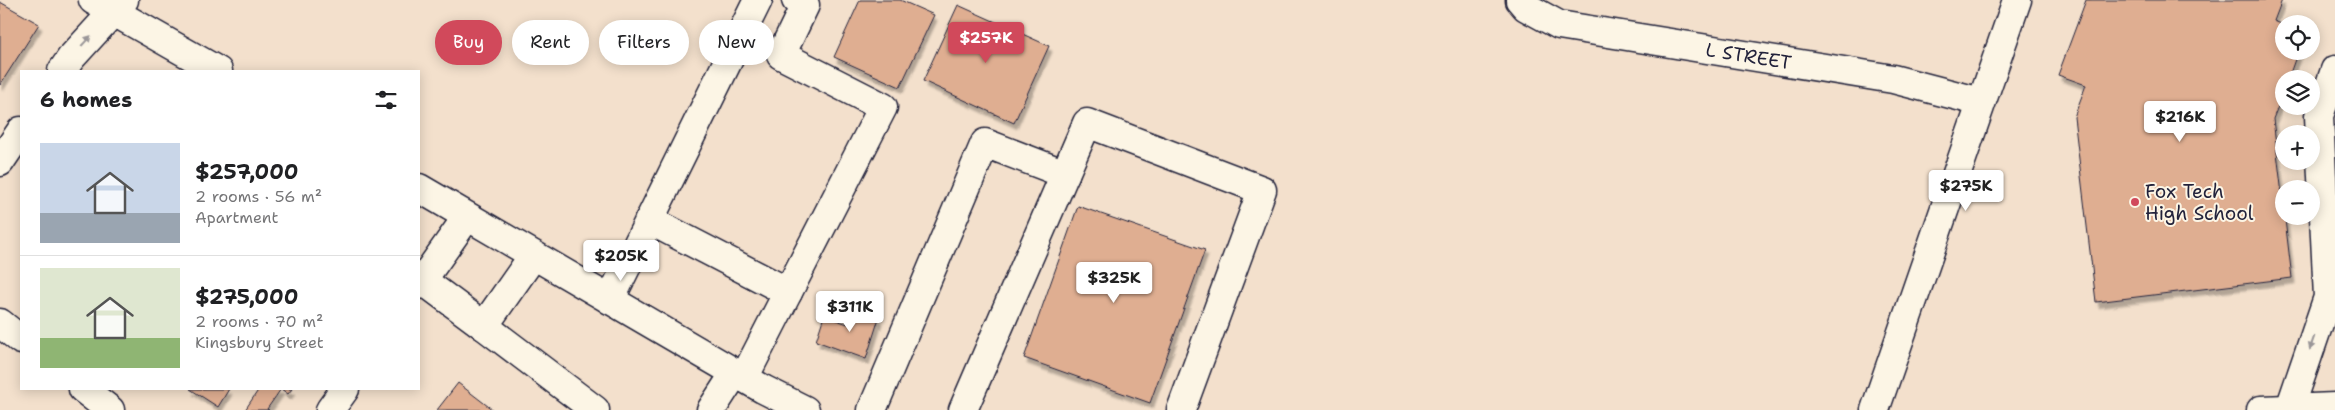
<!DOCTYPE html>
<html lang="en">
<head>
<meta charset="utf-8">
<style>
	body { margin:0; font-family:"Shantell Sans",sans-serif; background:#f2f2f2; color:#202124; height:100vh; display:flex; flex-direction:column; font-size:19px; white-space:nowrap }
	* { box-sizing:border-box; margin:0 }
	p { font-size:16px; color:#757577 }
	.icon { flex:none; width:28px; height:28px; fill:none; stroke:currentColor; stroke-width:2; stroke-linecap:round; stroke-linejoin:round }
	.map { position:relative; flex:1; overflow:hidden }
	.details { position:absolute; left:20px; top:70px; width:400px; height:320px; display:flex; flex-direction:column; background:#fff; border-radius:0px; box-shadow:0 2px 12px #0003 }
	.details>* { flex:none }
	.top-card { position:absolute; left:435px; top:20px; width:475px; height:45px; display:flex; gap:10px }
	.fabs { position:absolute; left:2275px; top:15px; display:grid; gap:10px }
	.fabs a { display:grid; place-items:center; width:45px; height:45px; border-radius:50%; background:#fff; box-shadow:0 2px 12px #0003; font-size:25px }
	.price { position:absolute; translate:-50% -42px; padding:0 11px; border-radius:5px; background:#fff; color:#222; font-size:16px; line-height:32px; filter:drop-shadow(0 1px 2px #0008) }
	.price::after { content:''; position:absolute; left:50%; top:30px; width:15px; height:11px; margin-left:-8px; background:inherit; clip-path:polygon(0 0,100% 0,50% 100%) }
	.price.current { background:#d1495b; color:#fff }
	ul { padding:0; list-style:none }
	li { display:flex; align-items:center; gap:15px; height:125px; padding:0 20px }
	li+li { border-top:1px solid #e0e0e0 }
	li span { display:grid; place-items:center; flex:none; width:140px; height:100px; border-radius:0px; color:#555 }
	li>.icon { margin-inline-start:auto }
	span .icon { width:60px; height:60px; fill:#fffc; stroke-width:1 }
	li b { font-size:21px }
	h2 { display:flex; justify-content:space-between; align-items:center; height:60px; padding:0 20px; font-size:21px }
	.pill { padding:0 18px; border-radius:22px; background:#fff; box-shadow:0 2px 12px #0003; font-size:18px; line-height:45px }
	.pill.current { background:#d1495b; color:#fff }
	.map>svg:first-child { display:block }
	.building { fill:#dfae91; stroke:#22223b; filter:url(#shadow) }
	.lines { fill:none; stroke-linecap:round; stroke-linejoin:round }
	.minor-casing { stroke:#22223b; stroke-width:31 }
	.major-casing { stroke:#22223b; stroke-width:31 }
	.minor { stroke:#fcf5e5; stroke-width:28 }
	.major { stroke:#fcf5e5; stroke-width:28 }
	.oneway { fill:#9a9698 }
	.poi-dot { fill:#d1495b; stroke:#fcf5e5; stroke-width:2 }
	.labels { text-anchor:middle; dominant-baseline:central; stroke-width:4; stroke-linejoin:round; paint-order:stroke }
	.street-label { font-size:19px; fill:#22223b; stroke:#fcf5e5 }
	.poi-label { font-size:19px; fill:#22223b; stroke:#fcf5e5; text-anchor:start }
</style>
</head>
<body>
<div class="map">
<svg width="2335" height="410" viewBox="0 0 2335 410">
	<defs>
		<filter id="shadow"><feDropShadow dx="3" dy="5.5" stdDeviation="1" flood-color="#0004"/></filter>
	</defs>
	<rect width="100%" height="100%" fill="#f3e0cc"/>
	<filter id="ink" filterUnits="userSpaceOnUse"><feTurbulence type="fractalNoise" baseFrequency=".02" numOctaves="2"/><feDisplacementMap in="SourceGraphic" scale="10" xChannelSelector="R" yChannelSelector="G"/><feConvolveMatrix kernelMatrix="1 2 1 2 8 2 1 2 1" color-interpolation-filters="sRGB"/></filter>
	<g filter="url(#ink)">
		<path class="building" d="M 860,0 L 900,0 L 934,15 L 900,87 L 834,57 Z
			M 2086,0 L 2282,0 L 2274,21 L 2284,25 L 2284,51 L 2298,51 L 2288,79 L 2284,79 L 2284,91 L 2273,119 L 2292,278 L 2096,302 L 2074,117 L 2086,85 L 2058,75 Z
			M 0,2 L 39,24 L 0,85 Z
			M 958,5 L 1049,46 L 1014,123 L 923,81 Z
			M 1078,206 L 1205,250 L 1150,403 L 1024,358 Z
			M 853,309 L 879,318 L 866,359 L 816,341 L 824,316 L 848,324 Z
			M 458,383 L 493,410 L 437,410 Z
			M 190,389 L 229,389 L 218,407 Z
			M 259,389 L 292,389 L 288,394 L 281,389 L 267,409 L 269,410 L 245,410 Z"/>
		<g class="lines">
			<defs>
				<g id="minor">
					<path id="s1" d="M 1520,0 L 1526,7 L 1559,25 L 1893,79 L 1981,102"/>
					<path d="M 649,220 L 788,292 L 883,107 L 781,55 L 805,5 L 796,0"/>
					<path d="M 533,256 L 484,326 L 595,410"/>
					<path d="M 422,280 L 484,326"/>
					<path d="M 419,285 L 467,217"/>
					<path d="M 610,300 L 758,0"/>
					<path d="M 744,378 L 788,292"/>
					<path d="M 2290,408 L 2328,297 L 2319,116 L 2335,70"/>
					<path d="M 330,410 L 345,389"/>
					<path d="M 711,410 L 735,373"/>
					<path d="M 872,410 L 985,143 L 1065,174"/>
					<path d="M 963,410 L 1087,123 L 1262,190 L 1181,410"/>
					<path d="M 1875,410 L 2017,0"/>
				</g>
				<path id="major" d="M 93,0 L 218,71
					M 62,71 L 71,58 L 124,0
					M 0,162 L 21,131
					M 419,188 L 763,389 L 805,410
					M 0,323 L 21,340
					M 83,389 L 110,410
					M 2261,410 L 2335,407"/>
			</defs>
			<use href="#minor" class="minor-casing"/>
			<use href="#major" class="major-casing"/>
			<use href="#minor" class="minor"/>
			<use href="#major" class="major"/>
		</g>
		<defs><path id="oneway-solid" d="M-6-.8H1V-3.2L6.5 0L1 3.2V.8H-6Z" transform="scale(1.25)"/></defs>
		<g class="oneway">
			<use href="#oneway-solid" transform="translate(86 41) rotate(-47)"/>
			<use href="#oneway-solid" transform="translate(2312 343) rotate(109)"/>
		</g>
	</g>
	<circle class="poi-dot" cx="2135" cy="202" r="5"/>
	<g class="labels">
		<g class="street-label">
			<text stroke="none"><textPath href="#s1" startOffset="239">L STREET</textPath></text>
		</g>
		<g class="poi-label">
			<text x="2145" y="191">Fox Tech<tspan x="2145" dy="22">High School</tspan></text>
		</g>
	</g>
</svg>
<div class="fabs">
<a><svg class="icon" aria-label="locate" viewBox="0 0 24 24"><circle cx="12" cy="12" r="6"/><path d="M12 2v4M12 18v4M2 12h4M18 12h4"/></svg></a>
<a><svg class="icon" aria-label="layers" viewBox="0 0 24 24"><path d="M12 4l9 5-9 5-9-5zM3 14l9 5 9-5"/></svg></a>
<a>+</a>
<a>−</a>
</div>
<b class="price current" style="left:986px;top:64px">$257K</b>
<b class="price" style="left:2180px;top:143px">$216K</b>
<b class="price" style="left:1966px;top:212px">$275K</b>
<b class="price" style="left:621px;top:282px">$205K</b>
<b class="price" style="left:1114px;top:304px">$325K</b>
<b class="price" style="left:850px;top:333px">$311K</b>
<div class="top-card">
<a class="pill current">Buy</a>
<a class="pill">Rent</a>
<a class="pill">Filters</a>
<a class="pill">New</a>
</div>
<section class="details">
<h2>6 homes<svg class="icon" aria-label="filters" viewBox="0 0 24 24"><path d="M4 7h16M4 17h16"/><circle cx="9" cy="7" r="2"/><circle cx="15" cy="17" r="2"/></svg></h2>
<ul>
<li><span style="background:linear-gradient(#c9d6e8 70%,#9aa5b1 0)"><svg class="icon" aria-label="home" viewBox="0 0 24 24"><path d="M3 11l9-7 9 7M6 9v11h12V9"/></svg></span><div><b>$257,000</b><p>2 rooms · 56 m²</p><p>Apartment</p></div></li>
<li><span style="background:linear-gradient(#dfe7d0 70%,#8fb573 0)"><svg class="icon" aria-label="home" viewBox="0 0 24 24"><path d="M3 11l9-7 9 7M6 9v11h12V9"/></svg></span><div><b>$275,000</b><p>2 rooms · 70 m²</p><p>Kingsbury Street</p></div></li>
</ul>
</section>
</div>
</body>
</html>
